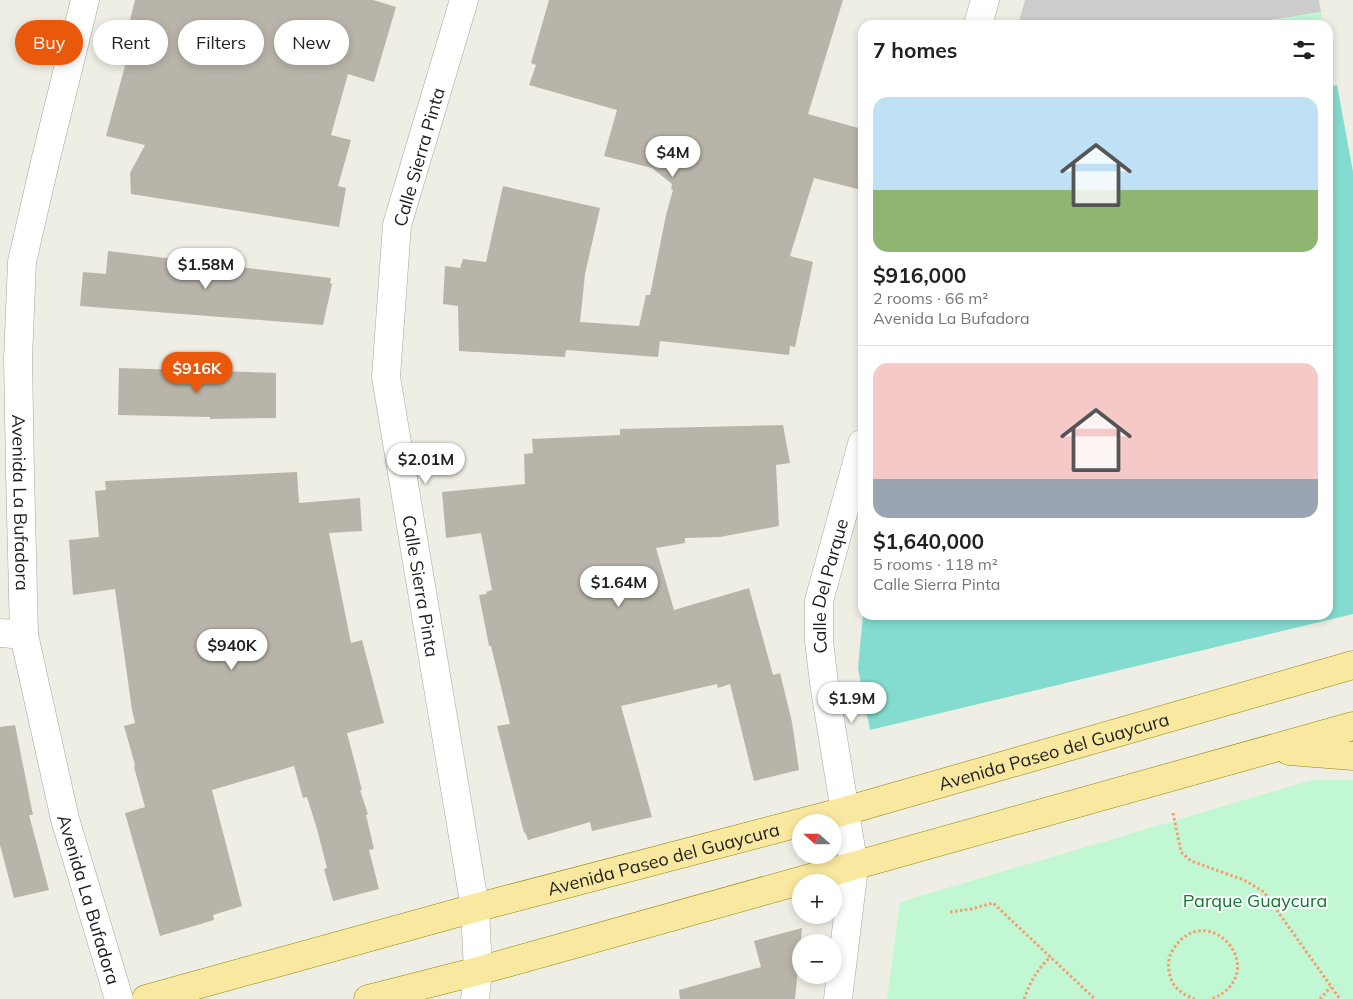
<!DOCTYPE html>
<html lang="en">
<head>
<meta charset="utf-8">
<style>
	body { margin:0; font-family:Mulish,sans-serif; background:#f6f6f6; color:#202124; height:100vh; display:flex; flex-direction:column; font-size:19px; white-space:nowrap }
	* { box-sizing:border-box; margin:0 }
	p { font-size:16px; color:#757577 }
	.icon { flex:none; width:28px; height:28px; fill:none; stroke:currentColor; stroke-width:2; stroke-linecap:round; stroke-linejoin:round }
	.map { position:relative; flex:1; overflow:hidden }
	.details { position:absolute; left:858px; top:20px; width:475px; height:600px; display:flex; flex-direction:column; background:#fff; border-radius:15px; box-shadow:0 2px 8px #0003 }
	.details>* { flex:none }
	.banner { position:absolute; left:15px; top:20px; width:475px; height:45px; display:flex; gap:10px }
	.needle { width:32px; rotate:291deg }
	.buttons { position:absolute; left:792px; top:814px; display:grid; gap:10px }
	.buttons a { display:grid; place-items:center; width:50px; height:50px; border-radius:50%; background:#fff; box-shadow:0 2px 8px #0003; font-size:25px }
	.price { position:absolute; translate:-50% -42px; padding:0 11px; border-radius:18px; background:#fff; color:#222; font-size:16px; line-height:32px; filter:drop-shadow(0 1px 2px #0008) }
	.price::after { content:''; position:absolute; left:50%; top:30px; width:15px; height:11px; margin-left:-8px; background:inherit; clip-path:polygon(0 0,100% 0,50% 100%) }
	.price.selected { background:#ea580c; color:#fff }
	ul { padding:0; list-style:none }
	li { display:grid; align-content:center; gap:10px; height:265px; padding:0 15px }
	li+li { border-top:1px solid #e0e0e0 }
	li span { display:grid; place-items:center; height:155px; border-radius:15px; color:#555 }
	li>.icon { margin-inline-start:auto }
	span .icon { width:90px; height:90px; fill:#fffc; stroke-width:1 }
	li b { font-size:21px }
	h2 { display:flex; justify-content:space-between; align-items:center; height:60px; padding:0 15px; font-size:21px }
	.pill { padding:0 18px; border-radius:22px; background:#fff; box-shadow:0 2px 8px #0003; font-size:18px; line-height:45px }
	.pill.selected { background:#ea580c; color:#fff }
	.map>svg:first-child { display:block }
	.religious { fill:#ccc }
	.park { fill:#c2f7d4 }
	.pitch { fill:#84dbcf }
	.building { fill:#b8b4a9 }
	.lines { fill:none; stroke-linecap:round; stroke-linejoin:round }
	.minor-casing { stroke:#a5a5a5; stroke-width:29 }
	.major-casing { stroke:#928705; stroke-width:29 }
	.path { stroke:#f59e6e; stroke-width:3; stroke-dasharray:2.5 2.5; stroke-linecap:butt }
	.minor { stroke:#fff; stroke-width:28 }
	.major { stroke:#f9e89f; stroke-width:28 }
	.labels { text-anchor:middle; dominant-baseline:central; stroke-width:4; stroke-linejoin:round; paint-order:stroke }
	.street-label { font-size:18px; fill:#1e1e1e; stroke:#fff }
	.park-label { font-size:18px; fill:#0f7832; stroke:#fff }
</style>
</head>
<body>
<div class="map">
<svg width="1353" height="999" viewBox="0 0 1353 999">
	<rect width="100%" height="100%" fill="#eeeee4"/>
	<path class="religious" d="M 1025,0 L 1319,0 L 1321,12 L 1240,25 L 1018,25 Z"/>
	<path class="park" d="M 1321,12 L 1324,25 L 1240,25 Z
		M 1312,780 L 1353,780 L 1353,999 L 887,999 L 900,902 Z"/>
	<path class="pitch" d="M 1337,85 L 1353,172 L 1353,614 L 870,730 L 858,668 L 863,615 L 1328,615 L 1328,87 Z"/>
	<path class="building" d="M 135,0 L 373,0 L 396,7 L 374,82 L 348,74 L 331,135 L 351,140 L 338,186 L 346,188 L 339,227 L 131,194 L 130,173 L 145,145 L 106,136 L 126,62 L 120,60 Z
		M 549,0 L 843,0 L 808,114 L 862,129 L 862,190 L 814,178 L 790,256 L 813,262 L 795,347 L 790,346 L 789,355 L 660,341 L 658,357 L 566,350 L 565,357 L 459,351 L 458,306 L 443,304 L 445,266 L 460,268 L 463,259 L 486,262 L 503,186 L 600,208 L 585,274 L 580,322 L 639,326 L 646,295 L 650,295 L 666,215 L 673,190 L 671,189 L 672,184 L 652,168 L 604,156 L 617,110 L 529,85 L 536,65 L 531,63 Z
		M 108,251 L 331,278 L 330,283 L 332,284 L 323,325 L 80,306 L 83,272 L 106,274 Z
		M 119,368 L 276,373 L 276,418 L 210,419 L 210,417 L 118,415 Z
		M 783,425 L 790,463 L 776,465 L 779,526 L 720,537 L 685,538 L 685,543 L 656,548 L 674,610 L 749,588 L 773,675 L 780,673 L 792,722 L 799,770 L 754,781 L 730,684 L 718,688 L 717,684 L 621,706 L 652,817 L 592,831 L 590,822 L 528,840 L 525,832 L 524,833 L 497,726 L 510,724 L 491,646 L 489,646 L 479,595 L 487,594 L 486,592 L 492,590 L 481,533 L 446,538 L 442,492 L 525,484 L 524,454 L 533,453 L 532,439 L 620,435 L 620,429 Z
		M 297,472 L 299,503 L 360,498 L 362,531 L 329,533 L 351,643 L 362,640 L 384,723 L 347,733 L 362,790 L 360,790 L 368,814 L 366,815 L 374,849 L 369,850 L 379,889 L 333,901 L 324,869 L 327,868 L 317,829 L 307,797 L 303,798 L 294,766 L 212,790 L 242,906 L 213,915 L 214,920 L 160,936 L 125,813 L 145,807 L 134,767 L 135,765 L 124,726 L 135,723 L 132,710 L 115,589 L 73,595 L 69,540 L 99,537 L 95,491 L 106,490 L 105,481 Z
		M 15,725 L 33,815 L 29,815 L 49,890 L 14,898 L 0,845 L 0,727 Z
		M 802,928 L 795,999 L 680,999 L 679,990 L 761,967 L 754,941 Z"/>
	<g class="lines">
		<defs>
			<g id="minor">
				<path id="s1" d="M 85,0 L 45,162 L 22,262 L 18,358 L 20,472 L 24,635 L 65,819 L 119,999"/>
				<path id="s2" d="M 464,0 L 397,225 L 386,377 L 475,908 L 478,971 L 475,999"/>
				<path d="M 978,25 L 985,0"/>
				<path d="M 0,633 L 24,635"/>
				<path id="s3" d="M 838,999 L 854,867 L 824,683 L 819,641 L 819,601 L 862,444"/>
			</g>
			<g id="major">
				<path d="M 1289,751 L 1353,756"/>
				<path id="s4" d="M 146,999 L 475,908 L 845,811 L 1353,665"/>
				<path d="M 368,999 L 478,971 L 1353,726"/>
			</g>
		</defs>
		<use href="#minor" class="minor-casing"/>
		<use href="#major" class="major-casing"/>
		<path class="path" d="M 1173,813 L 1181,852 L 1191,861 L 1244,880 L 1264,892 L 1340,999
			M 950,912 L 971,909 L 993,903 L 1095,999
			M 1024,999 C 1030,983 1038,967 1051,957
			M 1195,999 C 1186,996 1176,990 1172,981 C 1167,970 1167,958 1174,948 C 1208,897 1274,972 1212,999
			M 1320,999 L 1331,987"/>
		<use href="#minor" class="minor"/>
		<use href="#major" class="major"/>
	</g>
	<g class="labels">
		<g class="street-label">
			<text transform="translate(419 157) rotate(-74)">Calle Sierra Pinta</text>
			<text stroke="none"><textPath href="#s1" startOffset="510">Avenida La Bufadora</textPath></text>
			<text stroke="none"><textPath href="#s2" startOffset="599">Calle Sierra Pinta</textPath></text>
			<text stroke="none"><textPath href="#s3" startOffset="418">Calle Del Parque</textPath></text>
			<text stroke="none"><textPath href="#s4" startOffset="941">Avenida Paseo del Guaycura</textPath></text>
			<text stroke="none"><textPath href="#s4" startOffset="536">Avenida Paseo del Guaycura</textPath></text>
			<text stroke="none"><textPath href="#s1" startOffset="915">Avenida La Bufadora</textPath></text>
		</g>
		<g class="park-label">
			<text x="1255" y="900">Parque Guaycura</text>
		</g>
	</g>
</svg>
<div class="buttons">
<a><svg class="needle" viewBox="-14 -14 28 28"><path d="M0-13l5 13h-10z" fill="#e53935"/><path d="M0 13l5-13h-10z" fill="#757577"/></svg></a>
<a>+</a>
<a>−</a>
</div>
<b class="price" style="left:673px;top:178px">$4M</b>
<b class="price" style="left:206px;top:290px">$1.58M</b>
<b class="price selected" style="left:197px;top:394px">$916K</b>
<b class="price" style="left:426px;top:485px">$2.01M</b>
<b class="price" style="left:619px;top:608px">$1.64M</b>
<b class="price" style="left:232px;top:671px">$940K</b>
<b class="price" style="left:852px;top:724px">$1.9M</b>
<div class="banner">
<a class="pill selected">Buy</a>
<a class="pill">Rent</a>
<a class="pill">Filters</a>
<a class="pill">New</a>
</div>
<section class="details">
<h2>7 homes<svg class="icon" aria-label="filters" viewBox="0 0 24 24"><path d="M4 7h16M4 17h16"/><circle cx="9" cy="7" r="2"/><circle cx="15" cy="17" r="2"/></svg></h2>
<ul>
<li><span style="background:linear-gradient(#bfe0f5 60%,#8fb573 0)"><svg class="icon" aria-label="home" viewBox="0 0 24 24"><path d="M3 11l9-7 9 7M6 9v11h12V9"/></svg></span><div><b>$916,000</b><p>2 rooms · 66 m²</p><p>Avenida La Bufadora</p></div></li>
<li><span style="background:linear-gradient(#f6c9c9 75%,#9aa5b1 0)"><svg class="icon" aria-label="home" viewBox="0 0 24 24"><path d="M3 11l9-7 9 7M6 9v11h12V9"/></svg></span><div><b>$1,640,000</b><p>5 rooms · 118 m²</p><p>Calle Sierra Pinta</p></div></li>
</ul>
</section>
</div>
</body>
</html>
